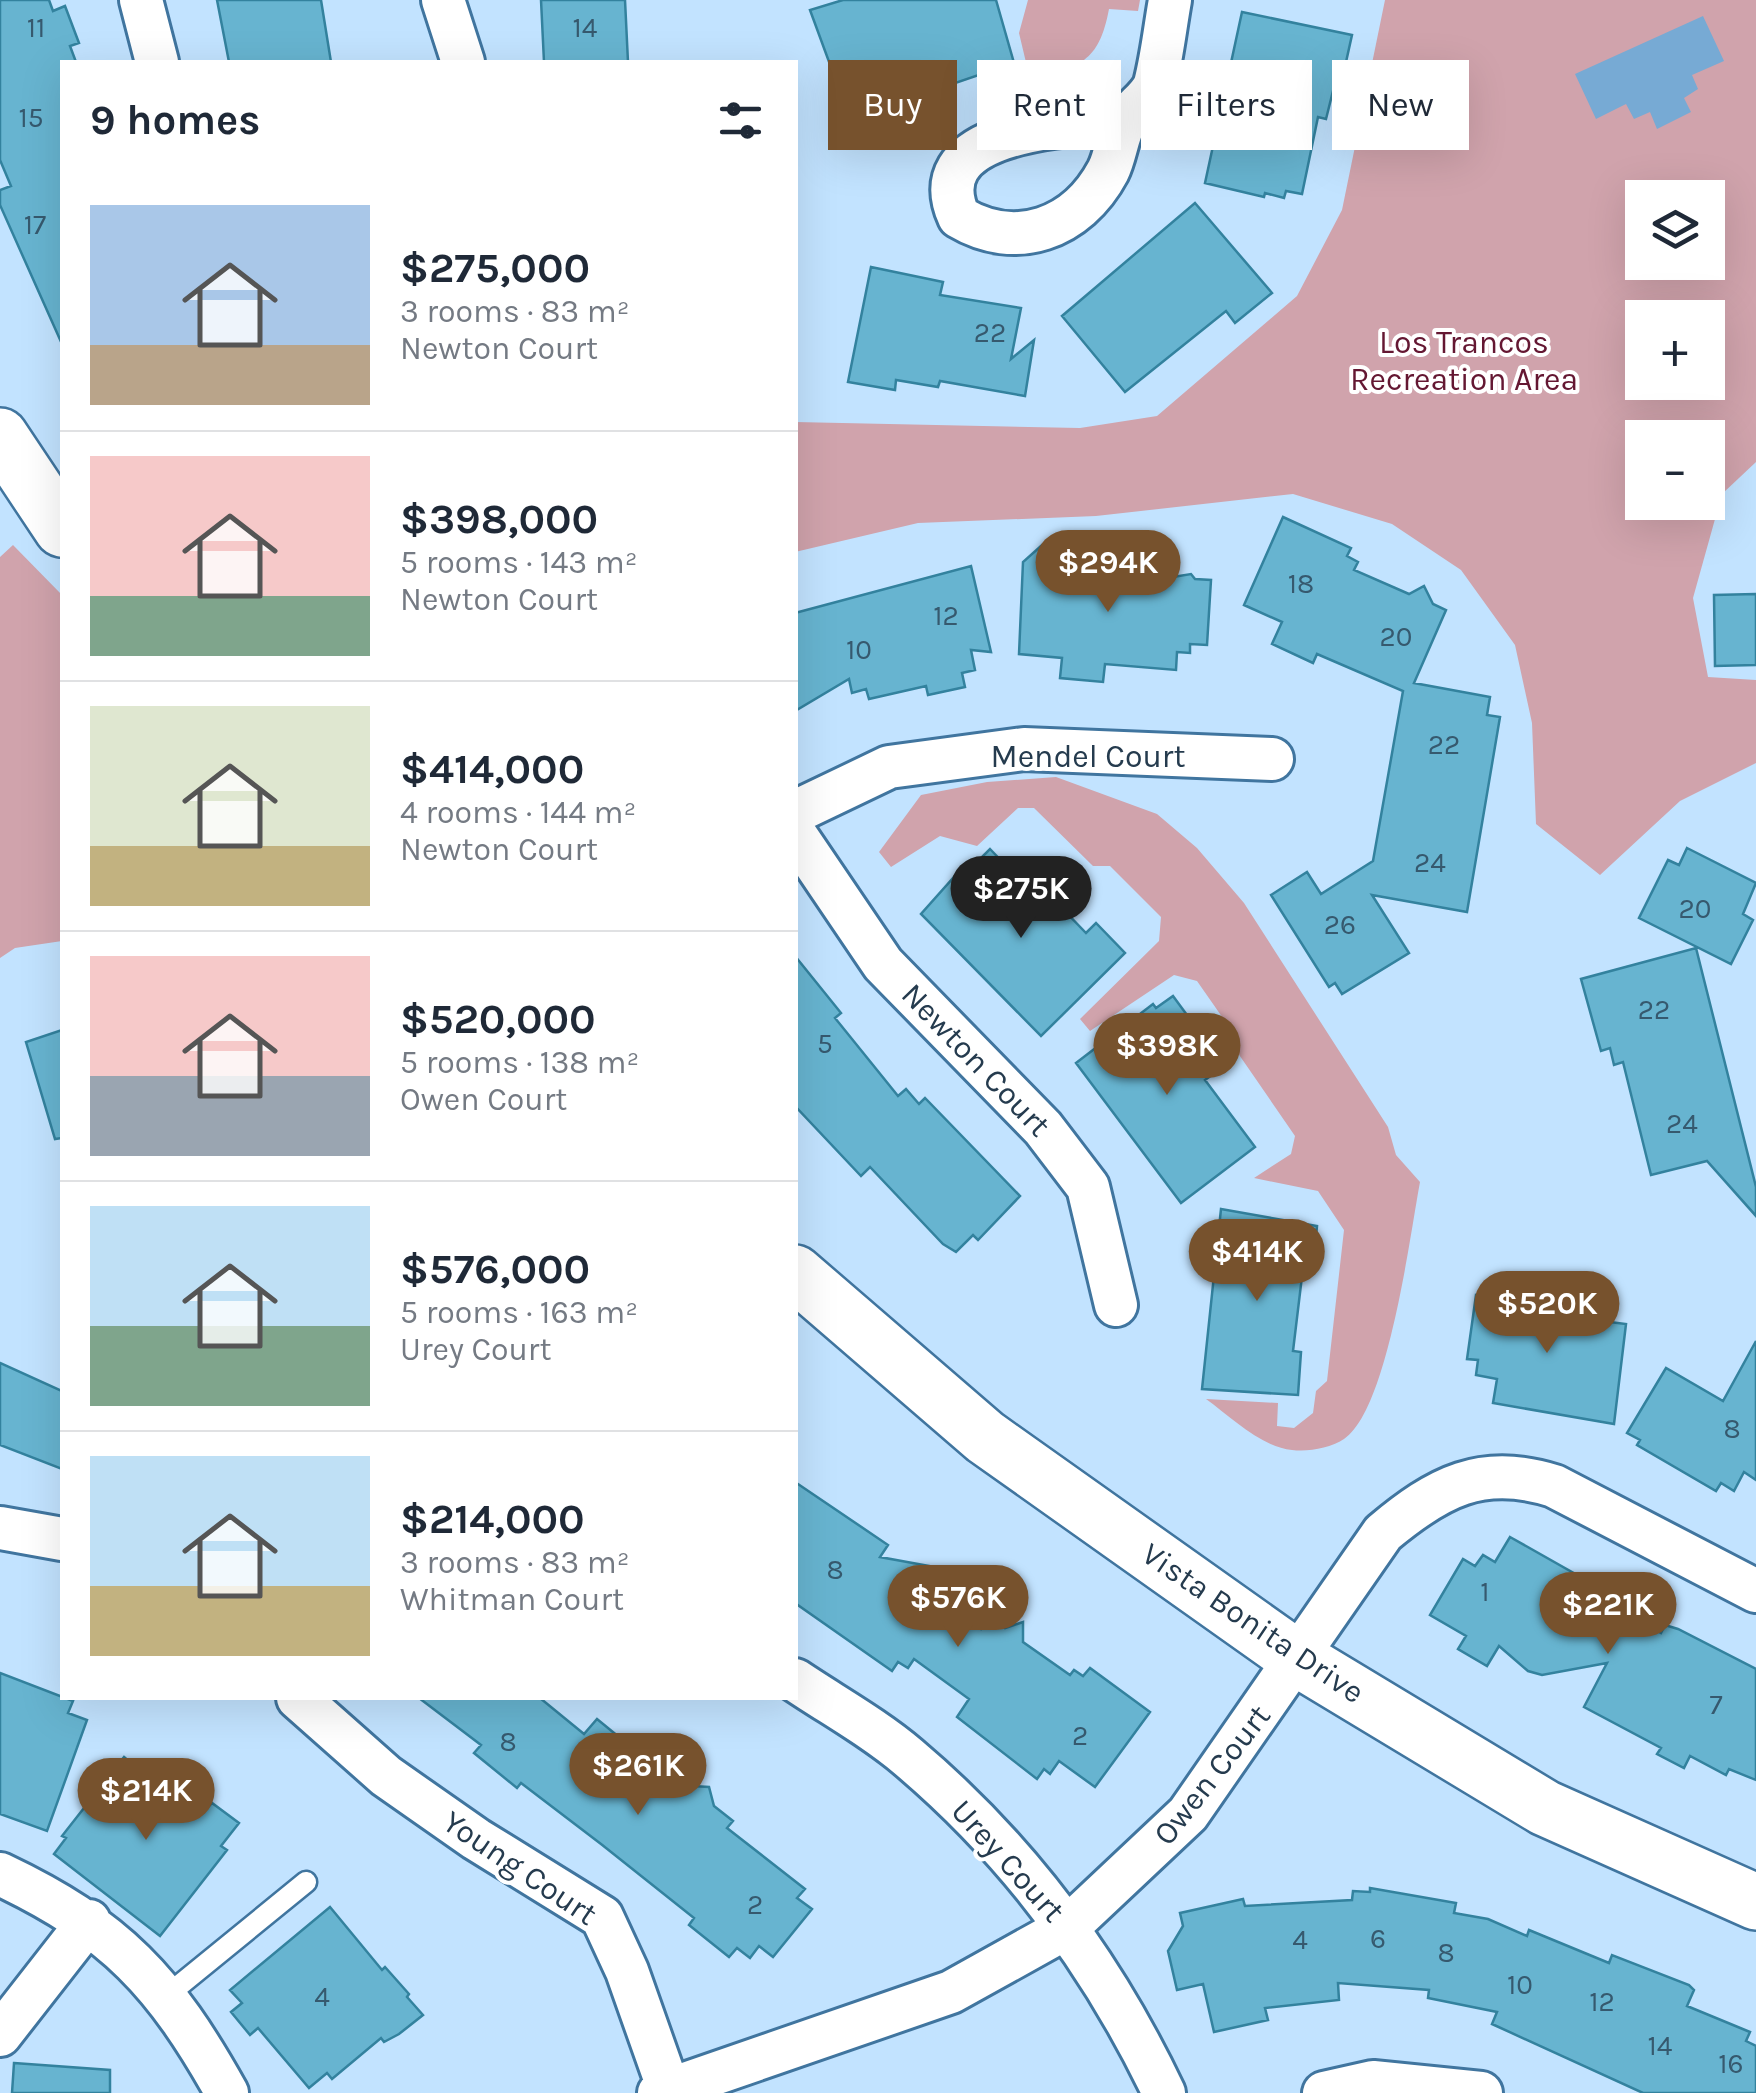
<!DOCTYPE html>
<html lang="en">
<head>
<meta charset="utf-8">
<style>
	body { margin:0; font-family:Karla,sans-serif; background:#f2f2f3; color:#1f2937; height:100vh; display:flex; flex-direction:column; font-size:38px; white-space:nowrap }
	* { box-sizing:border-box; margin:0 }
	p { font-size:32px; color:#747a83 }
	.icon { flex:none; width:55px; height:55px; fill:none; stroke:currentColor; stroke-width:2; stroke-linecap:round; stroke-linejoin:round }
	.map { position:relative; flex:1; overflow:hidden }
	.panel { position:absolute; left:60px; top:60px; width:738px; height:1640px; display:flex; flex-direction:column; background:#fff; border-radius:0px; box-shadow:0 10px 40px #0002 }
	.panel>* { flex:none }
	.banner { position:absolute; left:828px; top:60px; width:778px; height:90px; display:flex; gap:20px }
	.controls { position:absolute; left:1625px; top:180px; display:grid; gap:20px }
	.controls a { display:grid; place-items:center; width:100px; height:100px; border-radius:0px; background:#fff; box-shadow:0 10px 40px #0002; font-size:50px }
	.price { position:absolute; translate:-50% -85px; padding:0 22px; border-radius:35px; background:#77522d; color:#fff; font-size:32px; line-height:65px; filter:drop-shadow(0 2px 5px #0008) }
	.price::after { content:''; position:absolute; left:50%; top:60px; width:30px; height:22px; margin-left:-15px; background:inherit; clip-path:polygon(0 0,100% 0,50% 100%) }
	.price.current { background:#222; color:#fff }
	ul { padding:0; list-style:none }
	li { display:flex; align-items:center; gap:30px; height:250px; padding:0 30px }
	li+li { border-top:2px solid #e0e1e3 }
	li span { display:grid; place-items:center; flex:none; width:280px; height:200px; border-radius:0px; color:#555 }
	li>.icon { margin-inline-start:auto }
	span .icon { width:120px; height:120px; fill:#fffc; stroke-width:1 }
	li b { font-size:42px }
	h2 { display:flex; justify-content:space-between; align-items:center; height:120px; padding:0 30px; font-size:42px }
	.pill { padding:0 35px; border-radius:0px; background:#fff; box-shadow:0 10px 40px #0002; font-size:35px; line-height:90px }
	.pill.current { background:#77522d; color:#fff }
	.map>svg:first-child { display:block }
	.green { fill:#d0a3ac; fill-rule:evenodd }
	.water { fill:#77aad4 }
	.building { fill:#67b4d0; stroke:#33829e; stroke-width:2.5 }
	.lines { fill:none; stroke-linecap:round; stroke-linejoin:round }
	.lane-casing { stroke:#40759f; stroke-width:25 }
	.street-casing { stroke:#40759f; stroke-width:48 }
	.secondary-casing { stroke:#40759f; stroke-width:60 }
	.lane { stroke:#fff; stroke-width:20 }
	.street { stroke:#fff; stroke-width:42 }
	.secondary { stroke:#fff; stroke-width:55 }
	.labels { text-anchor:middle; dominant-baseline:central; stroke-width:8; stroke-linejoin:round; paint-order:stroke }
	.number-label { font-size:28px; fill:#36596e }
	.park-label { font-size:32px; fill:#641732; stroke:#fff }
	.street-label { font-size:32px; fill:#253b4e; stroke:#fff }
</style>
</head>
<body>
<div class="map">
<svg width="1756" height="2093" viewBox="0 0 1756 2093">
	<rect width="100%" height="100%" fill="#c2e3ff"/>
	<path class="green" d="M 1028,0 L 1140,0 L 1138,11 L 1109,9 C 1099,62 1080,69 1029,75 L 1019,33 Z
		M 1385,0 L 1756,0 L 1756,462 L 1722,494 L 1693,598 L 1708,677 L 1756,680 L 1756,763 L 1680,801 L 1600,875 L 1536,824 L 1532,723 L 1515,645 L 1461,570 L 1392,524 L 1293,494 L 1096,516 L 918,523 L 795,552 L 795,422 L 1080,428 L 1157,416 L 1297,296 L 1342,210 ZM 1642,198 L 1708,198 L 1708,262 L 1642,262 ZM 1642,318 L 1708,318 L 1708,382 L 1642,382 ZM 1642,438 L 1708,438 L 1708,502 L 1642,502 Z
		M 13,545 L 62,595 L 62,941 L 15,948 L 0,958 L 0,557 Z
		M 1056,777 L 1157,814 L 1197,848 L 1244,903 L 1388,1127 L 1396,1155 L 1420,1182 C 1410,1235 1388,1410 1344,1439 C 1330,1448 1309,1452 1292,1450 C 1261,1447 1231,1417 1206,1399 L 1278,1403 L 1277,1426 L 1294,1428 L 1313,1413 L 1316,1391 L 1327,1381 L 1344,1230 L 1318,1191 L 1254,1178 L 1291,1154 L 1295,1136 L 1233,1046 L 1234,1034 L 1197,981 L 1174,975 L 1090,1031 L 1080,1019 L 1159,941 L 1161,917 L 1110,866 L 1093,866 L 1034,808 L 1018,808 L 977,846 L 940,836 L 891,867 L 879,852 L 921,795 L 987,782 Z"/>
	<path class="water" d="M 1703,16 L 1724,61 L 1692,75 L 1698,89 L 1684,98 L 1691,112 L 1657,129 L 1650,112 L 1634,119 L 1626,104 L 1596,119 L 1575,74 Z"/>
	<path class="building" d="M 0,0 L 49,0 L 53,11 L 65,6 L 79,43 L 70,46 L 76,62 L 62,62 L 62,344 L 0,205 L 0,190 L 11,186 L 0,160 Z
		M 217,0 L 321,0 L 331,62 L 229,62 Z
		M 541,0 L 625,0 L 628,62 L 544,62 Z
		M 843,0 L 996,0 L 1014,63 L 850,119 L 810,10 Z
		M 1242,12 L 1352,35 L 1342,80 L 1336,79 L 1326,119 L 1318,117 L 1302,194 L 1286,191 L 1284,198 L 1265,193 L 1264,197 L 1205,183 Z
		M 1195,203 L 1272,293 L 1235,323 L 1226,311 L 1125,392 L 1062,316 Z
		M 871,267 L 943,282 L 940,295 L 1021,308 L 1011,359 L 1034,340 L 1025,396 L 940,381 L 938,387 L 896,380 L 895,390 L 848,382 Z
		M 1283,517 L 1351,548 L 1347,556 L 1358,562 L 1354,570 L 1409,594 L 1424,586 L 1433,604 L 1446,610 L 1414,683 L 1490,697 L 1487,715 L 1500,717 L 1467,912 L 1372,895 L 1409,953 L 1342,994 L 1335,983 L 1329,987 L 1271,895 L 1307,872 L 1321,894 L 1373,861 L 1403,691 L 1317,654 L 1313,663 L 1272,644 L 1282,622 L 1244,605 Z
		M 1042,545 L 1078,548 L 1076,561 L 1099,563 L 1099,571 L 1173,577 L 1191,574 L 1195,579 L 1211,580 L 1207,645 L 1190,644 L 1190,653 L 1177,652 L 1176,670 L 1105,664 L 1103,682 L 1060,678 L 1062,658 L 1019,654 L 1023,562 Z
		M 971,566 L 991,652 L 971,650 L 975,670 L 962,673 L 965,687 L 928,695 L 926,686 L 869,699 L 866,689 L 852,693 L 849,679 L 795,711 L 795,613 Z
		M 1756,594 L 1756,665 L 1715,666 L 1714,595 Z
		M 1687,848 L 1756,883 L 1743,914 L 1753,920 L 1731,964 L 1639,918 L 1668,860 L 1679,865 Z
		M 990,849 L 1048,909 L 1056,902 L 1086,933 L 1096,923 L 1125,953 L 1041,1036 L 921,914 L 962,868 L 967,872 Z
		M 1696,948 L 1756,1187 L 1756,1216 L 1707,1161 L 1651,1175 L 1623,1062 L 1614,1065 L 1610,1048 L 1601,1051 L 1581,979 Z
		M 795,956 L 841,1013 L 835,1018 L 898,1096 L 906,1089 L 919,1104 L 925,1098 L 1020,1196 L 978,1240 L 973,1235 L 956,1252 L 943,1244 L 870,1167 L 861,1176 L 795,1106 Z
		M 1173,996 L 1198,1030 L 1191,1036 L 1216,1072 L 1205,1080 L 1255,1147 L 1181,1203 L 1076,1063 L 1153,1004 L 1156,1008 Z
		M 62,1030 L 62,1138 L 55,1139 L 26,1042 Z
		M 1221,1209 L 1317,1226 L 1313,1269 L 1303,1268 L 1293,1351 L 1301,1352 L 1298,1395 L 1202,1389 Z
		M 1516,1282 L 1549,1288 L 1546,1313 L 1587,1319 L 1592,1314 L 1605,1315 L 1610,1322 L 1626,1324 L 1614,1424 L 1493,1403 L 1497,1379 L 1476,1375 L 1478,1360 L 1467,1359 L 1476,1295 L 1513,1301 Z
		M 1756,1341 L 1756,1480 L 1744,1472 L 1734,1491 L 1721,1483 L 1716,1491 L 1637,1445 L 1640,1440 L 1627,1433 L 1666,1368 L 1723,1401 Z
		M 0,1363 L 62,1391 L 62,1469 L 0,1445 Z
		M 795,1482 L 888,1545 L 880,1557 L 935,1567 L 938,1580 L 934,1595 L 981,1629 L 990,1617 L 1005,1628 L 1023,1622 L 1023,1642 L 1070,1675 L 1074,1670 L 1083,1676 L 1090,1668 L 1150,1712 L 1095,1787 L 1059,1761 L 1050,1774 L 1044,1769 L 1037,1779 L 957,1717 L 969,1699 L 914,1659 L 908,1668 L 898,1662 L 892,1671 L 795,1603 Z
		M 1510,1537 L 1593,1584 L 1590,1589 L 1603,1596 L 1597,1606 L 1647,1633 L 1650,1627 L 1661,1633 L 1665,1625 L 1678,1629 L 1756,1669 L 1756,1780 L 1729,1769 L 1726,1775 L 1690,1756 L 1684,1768 L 1657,1754 L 1661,1748 L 1584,1707 L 1607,1663 L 1542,1675 L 1528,1671 L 1499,1646 L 1487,1666 L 1458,1649 L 1466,1636 L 1430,1615 L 1463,1559 L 1475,1566 L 1483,1555 L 1495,1562 Z
		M 0,1673 L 73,1701 L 68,1713 L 87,1720 L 47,1831 L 0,1814 Z
		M 419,1698 L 540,1698 L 584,1734 L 597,1719 L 674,1782 L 679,1776 L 692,1786 L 709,1787 L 714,1806 L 733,1821 L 727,1828 L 805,1889 L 797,1898 L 812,1909 L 773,1957 L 759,1946 L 750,1958 L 737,1948 L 729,1957 L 689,1925 L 694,1918 L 601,1844 L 521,1783 L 517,1788 L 474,1753 L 481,1745 Z
		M 124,1757 L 139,1770 L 148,1760 L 208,1807 L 212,1803 L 239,1823 L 221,1846 L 227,1850 L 160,1936 L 54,1854 L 66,1838 L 62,1836 Z
		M 1370,1888 L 1456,1903 L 1454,1913 L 1488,1919 L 1527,1936 L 1529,1930 L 1609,1963 L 1612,1955 L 1689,1985 L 1694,1990 L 1687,2006 L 1750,2032 L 1746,2041 L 1756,2046 L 1756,2093 L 1643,2093 L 1492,2024 L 1497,2012 L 1428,1998 L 1429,1990 L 1338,1983 L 1339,2000 L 1265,2008 L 1268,2020 L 1214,2032 L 1203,1984 L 1177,1990 L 1168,1951 L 1183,1926 L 1180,1913 L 1243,1899 L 1245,1906 L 1352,1900 L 1353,1891 L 1370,1892 Z
		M 330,1907 L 382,1970 L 385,1967 L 409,1994 L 407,1997 L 423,2015 L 399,2034 L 384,2042 L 381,2038 L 332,2079 L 327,2073 L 309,2088 L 258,2028 L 250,2035 L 231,2012 L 242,2003 L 230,1990 Z
		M 14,2063 L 110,2070 L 110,2093 L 12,2093 Z"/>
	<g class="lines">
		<defs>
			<path id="lane" d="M 165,1997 L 306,1882"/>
			<path id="street" d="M 141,0 L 157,62
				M 443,0 L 463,62
				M 1126,120 C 1071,125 919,128 959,217 C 1016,251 1077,229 1108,171 C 1116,155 1117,135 1126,120 C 1134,107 1150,98 1155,84 C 1162,57 1165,28 1170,0
				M 795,812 L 889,767 L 1024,749 L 1272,759
				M 795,834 L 883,964 L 1043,1128 L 1088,1187 L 1116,1305
				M 0,1528 L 62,1539
				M 795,1680 C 832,1705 874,1728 908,1757 C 1018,1850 1102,1963 1164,2093
				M 298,1698 L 386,1776 L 476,1839 L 602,1917 L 627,1971 L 669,2090
				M 0,1874 C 116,1929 165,1982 227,2093
				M 0,2035 L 89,1921
				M 659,2093 L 951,1992 L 1068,1927 L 1188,1814 L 1383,1533 C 1438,1487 1482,1463 1554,1486 L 1756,1591
				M 1324,2093 L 1373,2082 L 1481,2093"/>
			<path id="secondary" d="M 0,436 L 62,529
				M 795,1273 L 985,1437 L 1298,1659 L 1545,1808 L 1756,1902"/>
		</defs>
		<use href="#lane" class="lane-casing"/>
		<use href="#street" class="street-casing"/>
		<use href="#secondary" class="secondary-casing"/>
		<use href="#lane" class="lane"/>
		<use href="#street" class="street"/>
		<use href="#secondary" class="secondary"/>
	</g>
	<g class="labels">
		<g class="number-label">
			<text x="36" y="27">11</text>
			<text x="585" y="27">14</text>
			<text x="31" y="117">15</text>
			<text x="35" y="224">17</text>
			<text x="990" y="332">22</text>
			<text x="1301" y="583">18</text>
			<text x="946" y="615">12</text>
			<text x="1396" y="636">20</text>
			<text x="859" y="649">10</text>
			<text x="1444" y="744">22</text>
			<text x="1430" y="862">24</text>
			<text x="1695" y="908">20</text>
			<text x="1340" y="924">26</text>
			<text x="1654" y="1009">22</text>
			<text x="825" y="1043">5</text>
			<text x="1682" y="1123">24</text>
			<text x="1732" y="1428">8</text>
			<text x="835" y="1569">8</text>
			<text x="1485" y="1591">1</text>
			<text x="1716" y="1704">7</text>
			<text x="1080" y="1735">2</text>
			<text x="508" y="1741">8</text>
			<text x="755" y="1904">2</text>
			<text x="1378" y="1938">6</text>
			<text x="1300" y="1939">4</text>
			<text x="1446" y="1952">8</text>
			<text x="1520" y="1984">10</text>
			<text x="322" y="1996">4</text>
			<text x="1602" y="2001">12</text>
			<text x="1660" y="2045">14</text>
			<text x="1731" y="2063">16</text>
		</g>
		<g class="park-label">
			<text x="1464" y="342">Los Trancos<tspan x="1464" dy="37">Recreation Area</tspan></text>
		</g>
		<g class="street-label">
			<text x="1088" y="756">Mendel Court</text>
			<text transform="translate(976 1060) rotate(46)">Newton Court</text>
			<text transform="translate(1253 1623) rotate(34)">Vista Bonita Drive</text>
			<text transform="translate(1212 1775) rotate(-52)">Owen Court</text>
			<text transform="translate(1008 1861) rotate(48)">Urey Court</text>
			<text transform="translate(520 1868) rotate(34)">Young Court</text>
		</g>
	</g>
</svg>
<div class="controls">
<a><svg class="icon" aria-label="layers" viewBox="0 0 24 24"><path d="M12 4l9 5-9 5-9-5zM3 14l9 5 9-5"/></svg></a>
<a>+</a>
<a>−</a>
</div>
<b class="price" style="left:1108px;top:615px">$294K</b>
<b class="price current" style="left:1021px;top:941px">$275K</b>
<b class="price" style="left:1167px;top:1098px">$398K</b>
<b class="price" style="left:1257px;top:1304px">$414K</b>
<b class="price" style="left:1547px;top:1356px">$520K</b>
<b class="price" style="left:958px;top:1650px">$576K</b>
<b class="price" style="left:1608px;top:1657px">$221K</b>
<b class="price" style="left:638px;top:1818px">$261K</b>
<b class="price" style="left:146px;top:1843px">$214K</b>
<div class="banner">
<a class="pill current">Buy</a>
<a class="pill">Rent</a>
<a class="pill">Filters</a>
<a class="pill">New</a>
</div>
<section class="panel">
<h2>9 homes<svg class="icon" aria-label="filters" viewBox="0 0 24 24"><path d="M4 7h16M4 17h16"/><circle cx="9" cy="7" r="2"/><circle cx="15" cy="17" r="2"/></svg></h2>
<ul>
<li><span style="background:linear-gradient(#a9c7e8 70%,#b9a48a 0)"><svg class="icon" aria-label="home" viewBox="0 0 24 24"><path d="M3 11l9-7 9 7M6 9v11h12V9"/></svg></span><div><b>$275,000</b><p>3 rooms · 83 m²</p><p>Newton Court</p></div></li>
<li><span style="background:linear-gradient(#f6c9c9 70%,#7fa58c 0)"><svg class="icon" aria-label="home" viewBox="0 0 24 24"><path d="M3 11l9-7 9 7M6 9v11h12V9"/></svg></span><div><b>$398,000</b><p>5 rooms · 143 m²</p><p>Newton Court</p></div></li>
<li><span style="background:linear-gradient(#dfe7d0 70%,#c2b280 0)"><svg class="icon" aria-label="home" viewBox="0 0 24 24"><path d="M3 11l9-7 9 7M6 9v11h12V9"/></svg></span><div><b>$414,000</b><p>4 rooms · 144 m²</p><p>Newton Court</p></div></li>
<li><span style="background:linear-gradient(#f6c9c9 60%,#9aa5b1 0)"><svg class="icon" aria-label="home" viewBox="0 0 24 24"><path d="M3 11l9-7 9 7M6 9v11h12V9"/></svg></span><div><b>$520,000</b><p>5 rooms · 138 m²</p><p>Owen Court</p></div></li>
<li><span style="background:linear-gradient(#bfe0f5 60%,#7fa58c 0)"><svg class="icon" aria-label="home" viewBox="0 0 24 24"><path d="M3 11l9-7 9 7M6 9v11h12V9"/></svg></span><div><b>$576,000</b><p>5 rooms · 163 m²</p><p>Urey Court</p></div></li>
<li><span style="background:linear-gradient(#bfe0f5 65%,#c2b280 0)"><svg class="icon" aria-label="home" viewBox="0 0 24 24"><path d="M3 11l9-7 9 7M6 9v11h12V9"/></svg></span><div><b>$214,000</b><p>3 rooms · 83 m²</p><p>Whitman Court</p></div></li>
</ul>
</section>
</div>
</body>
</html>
